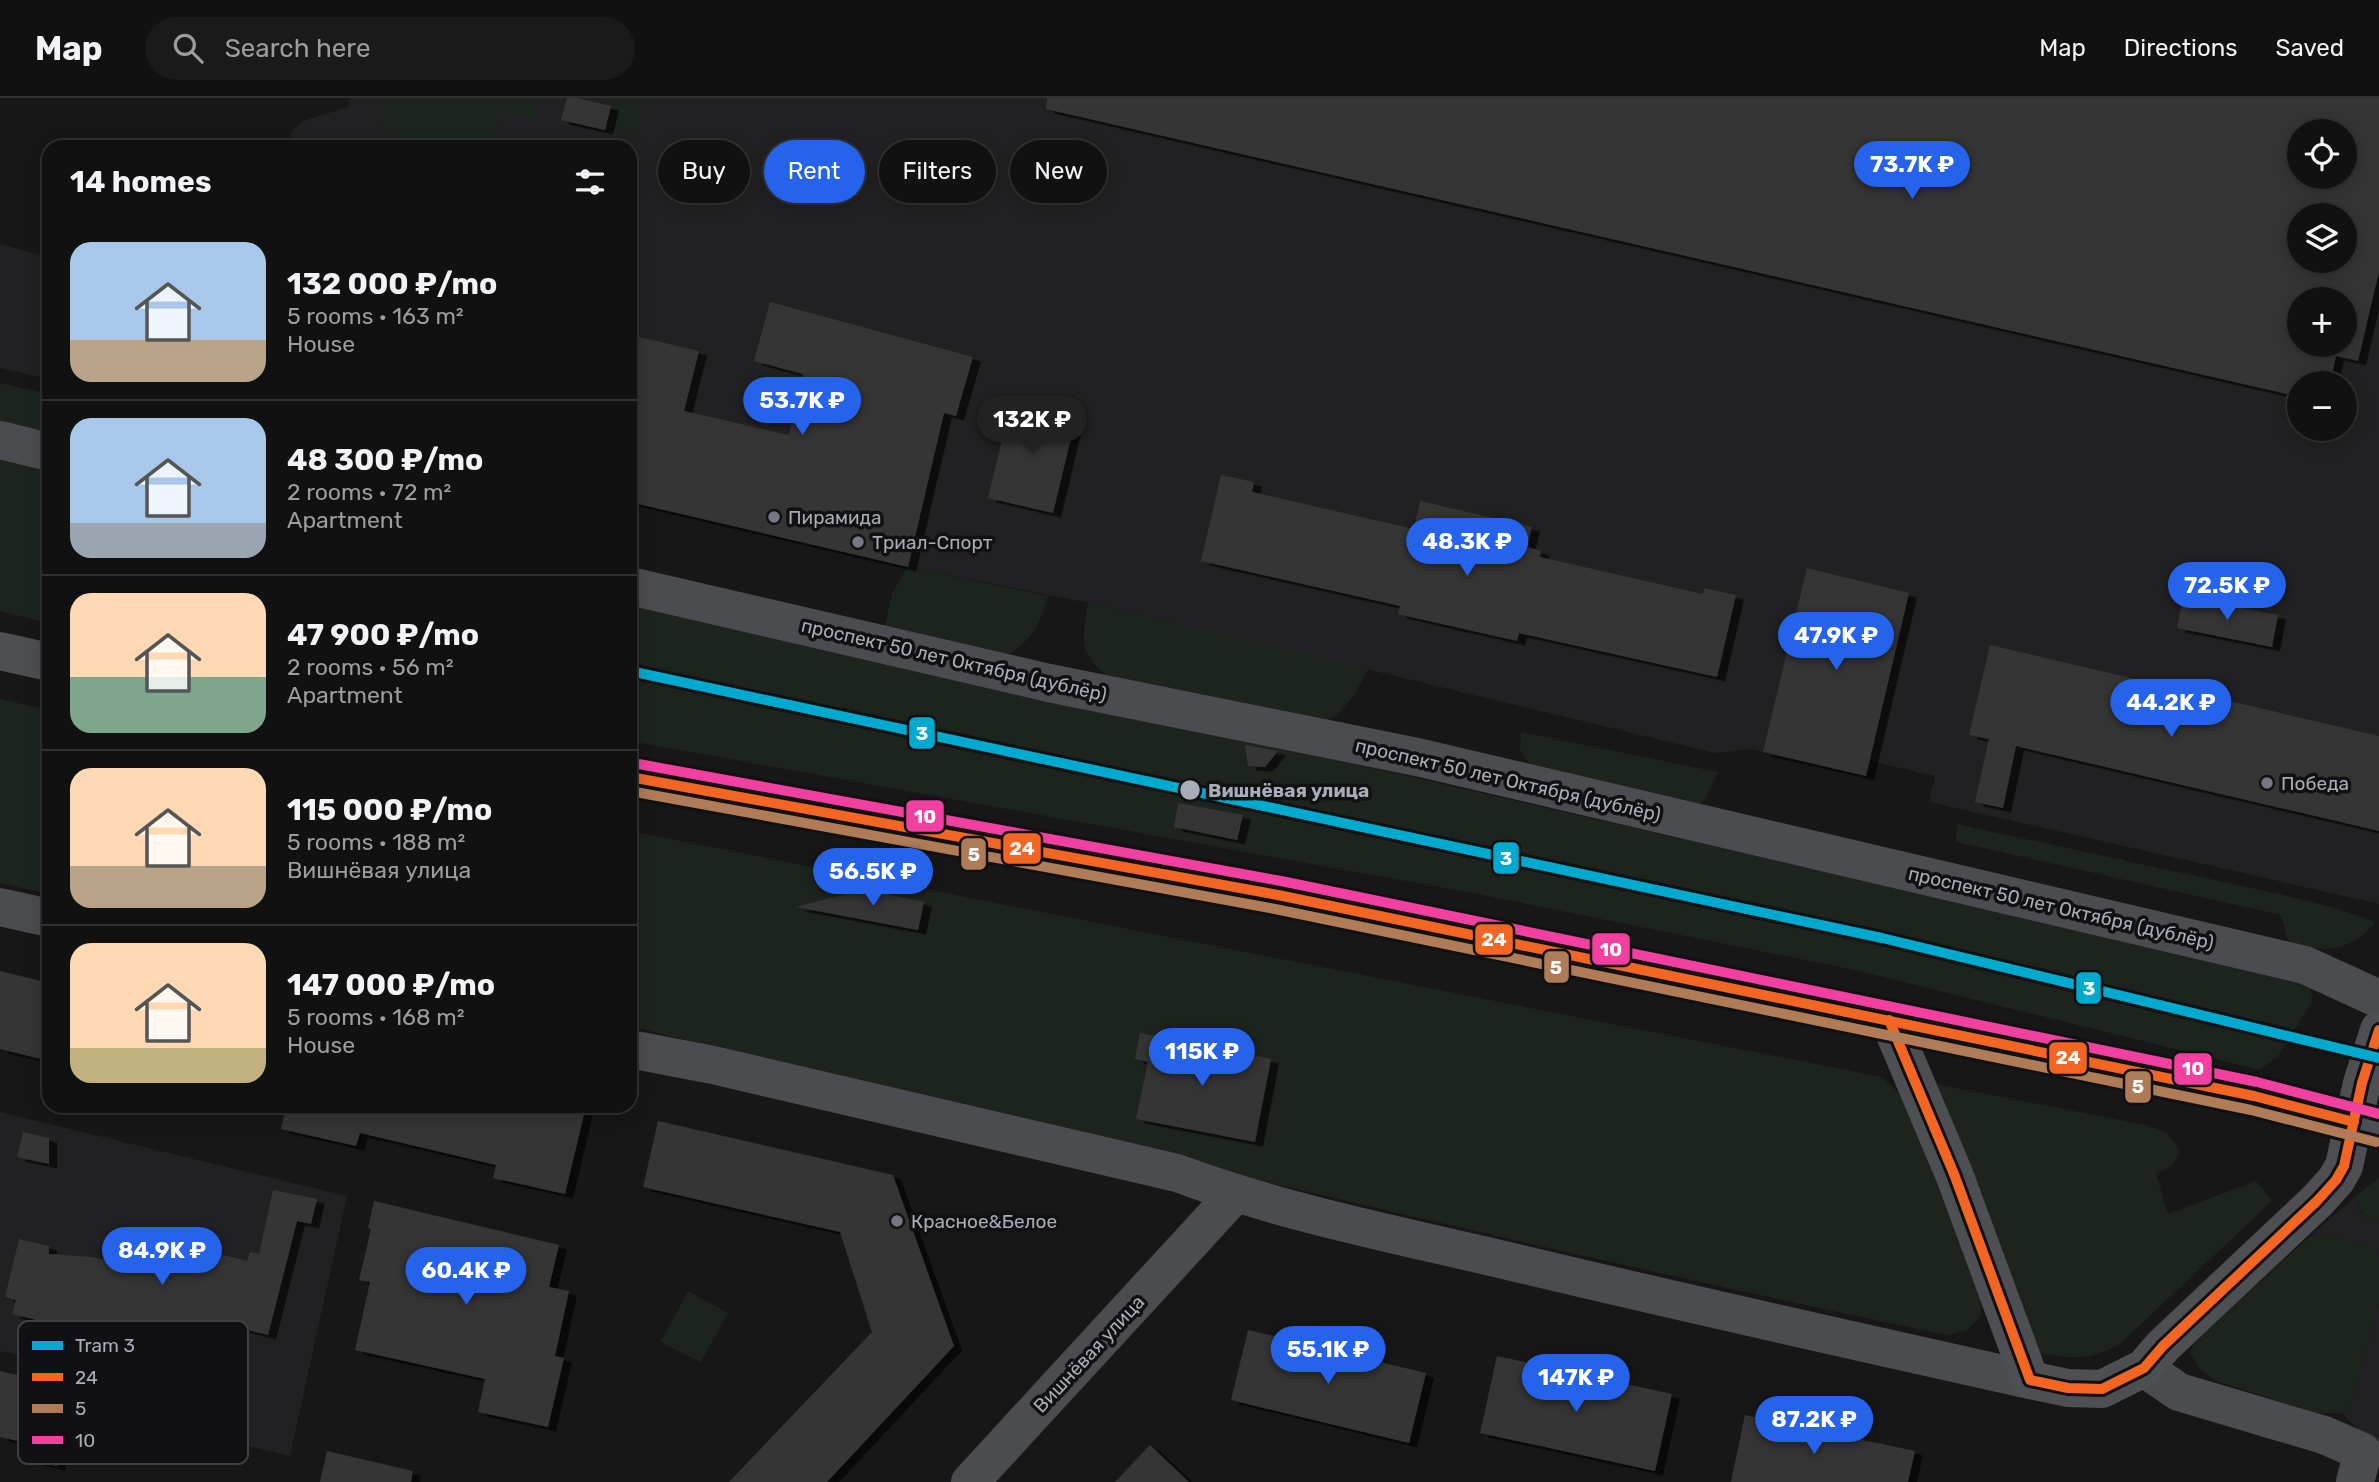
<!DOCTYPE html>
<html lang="en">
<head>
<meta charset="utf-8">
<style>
	body { margin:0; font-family:Rubik,sans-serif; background:#1a1a1a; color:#f1f3f6; height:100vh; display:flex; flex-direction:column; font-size:26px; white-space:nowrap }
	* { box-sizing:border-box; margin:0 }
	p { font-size:23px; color:#9c9d9f }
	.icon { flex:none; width:38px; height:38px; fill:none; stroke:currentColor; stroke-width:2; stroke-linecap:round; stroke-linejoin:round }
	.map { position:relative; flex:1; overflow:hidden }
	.details { position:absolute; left:42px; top:42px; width:595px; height:973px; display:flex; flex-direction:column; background:#111; border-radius:21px; box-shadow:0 4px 18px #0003,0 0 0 2px #303131 }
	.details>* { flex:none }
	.hud { position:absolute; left:658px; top:42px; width:665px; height:63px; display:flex; gap:14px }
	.fabs { position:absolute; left:2287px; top:21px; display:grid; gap:14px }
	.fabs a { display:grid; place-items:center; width:70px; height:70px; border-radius:50%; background:#111; box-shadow:0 4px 18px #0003,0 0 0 2px #303131; font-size:35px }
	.price { position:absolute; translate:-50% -60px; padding:0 16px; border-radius:24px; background:#2563eb; color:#fff; font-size:23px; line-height:46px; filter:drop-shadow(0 2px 4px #0008) }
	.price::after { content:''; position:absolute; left:50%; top:42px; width:21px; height:16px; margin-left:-10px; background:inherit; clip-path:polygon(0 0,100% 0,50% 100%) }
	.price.current { background:#222; color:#fff }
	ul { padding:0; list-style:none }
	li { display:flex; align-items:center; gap:21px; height:175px; padding:0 28px }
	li+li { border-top:2px solid #303131 }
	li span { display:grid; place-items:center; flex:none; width:196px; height:140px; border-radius:21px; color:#555 }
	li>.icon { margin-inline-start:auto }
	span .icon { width:84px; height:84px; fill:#fffc; stroke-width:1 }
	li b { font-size:30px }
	h2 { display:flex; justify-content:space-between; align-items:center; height:84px; padding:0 28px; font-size:30px }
	.tag { padding:0 24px; border-radius:32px; background:#111; box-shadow:0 4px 18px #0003,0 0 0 2px #303131; font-size:24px; line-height:63px }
	.tag.current { background:#2563eb; color:#fff }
	header { display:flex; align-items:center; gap:42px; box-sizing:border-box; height:98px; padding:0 35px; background:#111; border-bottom:2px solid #303131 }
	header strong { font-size:33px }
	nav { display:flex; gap:38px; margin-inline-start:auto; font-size:24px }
	.search { width:490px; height:63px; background:#1a1a1a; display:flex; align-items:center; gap:18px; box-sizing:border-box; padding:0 24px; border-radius:38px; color:#9c9d9f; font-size:26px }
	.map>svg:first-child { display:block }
	.built { fill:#212123; fill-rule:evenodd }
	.green { fill:#1d241e }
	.building { fill:#353536; fill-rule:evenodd; filter:url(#shadow) }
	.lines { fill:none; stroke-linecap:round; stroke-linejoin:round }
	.minor { stroke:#4b4c50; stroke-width:38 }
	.major { stroke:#4d4f52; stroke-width:38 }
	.bus-1-casing { stroke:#111113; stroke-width:16 }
	.bus-2-casing { stroke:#111113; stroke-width:16 }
	.bus-3-casing { stroke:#111113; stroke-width:16 }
	.bus-1 { stroke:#f26522; stroke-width:10 }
	.bus-2 { stroke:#b07c57; stroke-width:10 }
	.bus-3 { stroke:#f240a1; stroke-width:10 }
	.tram-1-casing { stroke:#111113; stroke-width:16 }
	.tram-1 { stroke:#00a9ce; stroke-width:10 }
	.poi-dot { fill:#757880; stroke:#111113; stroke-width:2.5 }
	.stop-dot { fill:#a8adb8; stroke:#111113; stroke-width:2.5 }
	.labels { text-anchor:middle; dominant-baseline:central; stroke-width:7; stroke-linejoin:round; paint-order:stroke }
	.poi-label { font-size:19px; fill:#a8adb8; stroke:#111113; text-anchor:start }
	.street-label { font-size:19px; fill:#a8adb8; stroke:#111113 }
	.stop-label { font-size:19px; font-weight:bold; fill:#a8adb8; stroke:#111113; text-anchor:start }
	.key { fill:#111113; stroke:#3e4045; stroke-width:2 }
	.key-label { font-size:19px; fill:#a8adb8 }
	.line-badge { stroke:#111113; stroke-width:2.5 }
	.badge-label { font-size:19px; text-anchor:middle; font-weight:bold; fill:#fff }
</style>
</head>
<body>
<header>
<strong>Map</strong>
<div class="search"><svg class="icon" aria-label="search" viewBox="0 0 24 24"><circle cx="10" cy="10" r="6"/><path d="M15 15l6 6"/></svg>Search here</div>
<nav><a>Map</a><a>Directions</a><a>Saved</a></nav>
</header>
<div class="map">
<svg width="2379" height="1384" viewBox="0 0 2379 1384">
	<defs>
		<filter id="shadow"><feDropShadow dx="8" dy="4.5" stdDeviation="0" flood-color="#0009"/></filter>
	</defs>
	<rect width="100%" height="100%" fill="#171717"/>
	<path class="built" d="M 350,0 L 2379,0 L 2379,806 L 1929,704 L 1935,678 L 1870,663 L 1866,678 L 1751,651 L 1715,655 L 1104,508 L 908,469 L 630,404 L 630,49 L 286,49 L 293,32 L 303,23 L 348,9 ZM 2300,33 L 2345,33 L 2345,79 L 2300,79 ZM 2300,117 L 2345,117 L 2345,163 L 2300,163 ZM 2300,201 L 2345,201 L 2345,247 L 2300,247 ZM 2300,285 L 2345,285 L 2345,331 L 2300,331 Z
		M 0,146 L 49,159 L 49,281 L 0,270 Z
		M 0,1014 L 347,1098 L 290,1358 L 100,1313 L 106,1278 L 0,1253 Z
		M 2356,1098 L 2360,1114 L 2369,1122 L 2379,1125 L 2379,1157 L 2372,1150 L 2324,1135 L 2309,1139 Z
		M 2379,1206 L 2379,1350 L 2341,1315 L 2350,1311 Z"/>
	<path class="green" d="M 385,0 L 539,0 L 534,21 L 501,14 L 492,49 L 409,49 L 391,46 L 380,22 Z
		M 598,0 L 646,0 L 636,39 L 610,33 L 615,4 Z
		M 0,285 L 49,296 L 47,325 L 37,333 L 0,329 Z
		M 0,357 L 49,368 L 49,525 L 0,513 Z
		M 908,469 L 1048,498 C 1039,527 1035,539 1009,556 L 884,531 L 892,495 Z
		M 630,500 L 2298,882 L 2311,890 L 2312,904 L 2279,957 L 2260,972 L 1855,872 L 1462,793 L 630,643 Z
		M 1088,505 L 1104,508 L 1368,571 L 1354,598 L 1336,618 L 1314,627 L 1111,581 C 1078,555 1082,545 1088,505 Z
		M 0,601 L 49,612 L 49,796 L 0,785 Z
		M 1521,634 L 1718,674 L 1707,698 L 1700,706 L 1530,667 L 1520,652 Z
		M 1957,726 L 2279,796 L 2335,810 L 2376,824 C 2348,856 2327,852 2289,847 L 2281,817 L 1956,744 Z
		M 630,733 L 1882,979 L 1906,1002 L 1981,1204 L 1980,1219 L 1967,1232 L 1947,1237 C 1506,1145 1068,1037 630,928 Z
		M 1936,986 L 2145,1027 C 2161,1031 2175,1037 2179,1055 L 2172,1067 L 2156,1076 L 2168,1116 L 2256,1083 L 2272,1103 L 2120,1246 C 2086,1264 2075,1260 2038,1255 Z
		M 2379,1080 L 2379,1125 C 2363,1121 2360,1114 2356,1098 Z
		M 2324,1135 L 2373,1150 L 2379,1157 L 2379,1206 L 2350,1311 L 2341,1315 L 2314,1315 L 2217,1283 L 2201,1272 L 2190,1256 L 2194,1245 L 2309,1139 Z
		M 688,1193 L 728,1215 L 701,1264 L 661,1244 Z"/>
	<path class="building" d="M 567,0 L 577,0 L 611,8 L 605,32 L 561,22 Z
		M 1047,0 L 2379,0 L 2379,173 L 2358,263 L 2336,258 L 2330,285 L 2300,285 L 2300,299 L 1046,11 ZM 2300,33 L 2345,33 L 2345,79 L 2300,79 ZM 2300,117 L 2345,117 L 2345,163 L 2300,163 ZM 2300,201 L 2345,201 L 2345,247 L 2300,247 Z
		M 770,204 L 973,259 L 956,318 L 944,315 L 908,469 L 630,404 L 630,237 L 699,253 L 684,313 L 789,337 L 803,276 L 754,263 Z
		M 1012,300 L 1077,315 L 1053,415 L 988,400 Z
		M 1221,377 L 1254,384 L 1252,394 L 1414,431 L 1420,403 L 1532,429 L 1527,449 L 1541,453 L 1540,459 L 1703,496 L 1704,490 L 1736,497 L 1717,579 L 1519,535 L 1517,543 L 1398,516 L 1400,508 L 1201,463 Z
		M 1807,470 L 1909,495 L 1866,678 L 1763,654 Z
		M 2183,498 L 2278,517 L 2272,549 L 2177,530 Z
		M 1990,547 L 2379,638 L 2379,733 L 2016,648 L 2003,710 L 1975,704 L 1989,641 L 1969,637 Z
		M 1245,647 L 1278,653 L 1265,669 L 1248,668 Z
		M 1178,705 L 1243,717 L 1237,742 L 1174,729 Z
		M 864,791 L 924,804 L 918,832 L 796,809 Z
		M 0,873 L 49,885 L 49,963 L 0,951 Z
		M 1140,935 L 1271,961 L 1255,1044 L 1136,1021 L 1148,964 L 1135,961 Z
		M 286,1008 L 586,1008 L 565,1096 L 493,1080 L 496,1067 L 360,1035 L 356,1048 L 281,1031 Z
		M 658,1023 L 893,1077 L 954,1248 L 827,1384 L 729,1384 L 872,1234 L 840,1134 L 643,1089 Z
		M 23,1034 L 49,1040 L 49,1066 L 17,1059 Z
		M 273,1092 L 317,1101 L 311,1126 L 297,1123 L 268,1237 L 220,1225 L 210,1264 L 12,1216 L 16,1202 L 5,1199 L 19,1141 L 49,1148 L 49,1156 L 92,1159 L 147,1172 L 157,1131 L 194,1139 L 192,1149 L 247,1163 L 250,1154 L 259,1156 Z
		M 374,1103 L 559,1147 L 549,1189 L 569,1193 L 555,1258 L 564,1260 L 548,1329 L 478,1314 L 485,1281 L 355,1252 L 370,1184 L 359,1182 L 371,1131 L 368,1130 Z
		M 1248,1232 L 1426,1275 L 1409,1345 L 1231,1302 Z
		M 1497,1258 L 1672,1296 L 1655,1373 L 1480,1335 Z
		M 0,1273 L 88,1293 L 81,1323 L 68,1320 L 57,1368 L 28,1361 L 32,1346 L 0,1339 Z
		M 1745,1317 L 1915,1353 L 1908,1384 L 1731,1384 Z
		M 1150,1347 L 1189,1384 L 1115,1384 Z
		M 327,1353 L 413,1373 L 411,1384 L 320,1384 Z"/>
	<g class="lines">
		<path class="minor" d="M 0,342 L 49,354
			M 630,488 L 1049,585 L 1417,659 L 2305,867 L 2379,901
			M 0,809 L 49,820
			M 630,951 L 713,967 L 1177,1075 C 1282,1114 1394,1136 1504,1162 C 1679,1204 1855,1243 2030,1282
			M 2144,1270 L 2179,1294 L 2324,1337 L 2363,1354 L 2355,1384
			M 970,1384 L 1235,1096"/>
		<path class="major" d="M 0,553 L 49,564
			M 630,679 L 1278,797 L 2254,998 L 2379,1030
			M 1889,922 L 1954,1076 L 2030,1282 L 2068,1290 L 2102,1291 L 2144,1270 L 2163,1248 L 2317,1103 L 2336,1082 L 2344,1068 L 2362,985 L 2379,932"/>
		<defs>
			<path id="bus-1" d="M 630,679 L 1278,797 L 2254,998 L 2354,1024
				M 1889,922 L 1954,1076 L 2030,1282 L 2068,1290 L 2102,1291 L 2144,1270 L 2163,1248 L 2317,1103 L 2336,1082 L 2344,1068 L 2362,985 L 2379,932"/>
			<path id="bus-2" d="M 630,693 L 1275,811 L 2251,1012 L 2376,1044"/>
			<path id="bus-3" d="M 633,665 L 1281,783 L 2257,984 L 2379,1016"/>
		</defs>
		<use href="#bus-1" class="bus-1-casing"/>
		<use href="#bus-2" class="bus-2-casing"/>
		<use href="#bus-3" class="bus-3-casing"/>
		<use href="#bus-1" class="bus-1"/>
		<use href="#bus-2" class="bus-2"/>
		<use href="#bus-3" class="bus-3"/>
		<defs>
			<path id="tram-1" d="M 630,573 L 1882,840 L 2379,960"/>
		</defs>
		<use href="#tram-1" class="tram-1-casing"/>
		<use href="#tram-1" class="tram-1"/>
	</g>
	<g class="poi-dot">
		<circle cx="774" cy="419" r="7"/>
		<circle cx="858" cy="444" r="7"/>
		<circle cx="2267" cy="685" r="7"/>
		<circle cx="897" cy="1123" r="7"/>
	</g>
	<circle class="stop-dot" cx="1190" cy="692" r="11"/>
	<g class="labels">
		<g class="poi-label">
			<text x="788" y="419">Пирамида</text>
			<text x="872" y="444">Триал-Спорт</text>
			<text x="2281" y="685">Победа</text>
			<text x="911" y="1123">Красное&amp;Белое</text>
		</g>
		<g class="street-label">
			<text transform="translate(954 562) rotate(13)">проспект 50 лет Октября (дублёр)</text>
			<text transform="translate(1508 682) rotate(13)">проспект 50 лет Октября (дублёр)</text>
			<text transform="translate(2061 810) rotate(13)">проспект 50 лет Октября (дублёр)</text>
			<text transform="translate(1089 1256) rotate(-47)">Вишнёвая улица</text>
		</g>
		<g class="stop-label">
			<text x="1208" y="692">Вишнёвая улица</text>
		</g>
	</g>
	<rect x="18" y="1223" width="230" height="143" rx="10" class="key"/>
	<rect x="32" y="1243" width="31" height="9" fill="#00a9ce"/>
	<rect x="32" y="1275" width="31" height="8" fill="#f26522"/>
	<rect x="32" y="1306" width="31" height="9" fill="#b07c57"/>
	<rect x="32" y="1338" width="31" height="8" fill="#f240a1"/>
	<g class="key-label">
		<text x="75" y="1254">Tram 3</text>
		<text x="75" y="1286">24</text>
		<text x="75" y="1317">5</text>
		<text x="75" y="1349">10</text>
	</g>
	<g class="line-badge">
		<rect x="908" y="618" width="28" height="34" rx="7" fill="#00a9ce"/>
		<rect x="905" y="701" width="40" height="34" rx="7" fill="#f240a1"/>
		<rect x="1002" y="734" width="40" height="33" rx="7" fill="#f26522"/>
		<rect x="960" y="739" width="27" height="34" rx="7" fill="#b07c57"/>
		<rect x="1492" y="743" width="28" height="34" rx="7" fill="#00a9ce"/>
		<rect x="1474" y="825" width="40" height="33" rx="7" fill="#f26522"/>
		<rect x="1591" y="834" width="40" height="34" rx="7" fill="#f240a1"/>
		<rect x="1543" y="852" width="27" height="34" rx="7" fill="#b07c57"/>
		<rect x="2075" y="873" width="27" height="34" rx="7" fill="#00a9ce"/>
		<rect x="2048" y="943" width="40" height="34" rx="7" fill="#f26522"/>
		<rect x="2173" y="954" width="40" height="34" rx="7" fill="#f240a1"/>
		<rect x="2124" y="972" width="28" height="34" rx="7" fill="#b07c57"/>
	</g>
	<g class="badge-label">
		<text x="922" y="642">3</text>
		<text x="925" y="725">10</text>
		<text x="1022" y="757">24</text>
		<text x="974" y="763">5</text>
		<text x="1506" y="767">3</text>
		<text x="1494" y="848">24</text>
		<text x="1611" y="858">10</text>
		<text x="1556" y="876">5</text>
		<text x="2089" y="897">3</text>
		<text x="2068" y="966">24</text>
		<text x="2193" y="977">10</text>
		<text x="2138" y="995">5</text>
	</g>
</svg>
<div class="fabs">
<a><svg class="icon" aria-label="locate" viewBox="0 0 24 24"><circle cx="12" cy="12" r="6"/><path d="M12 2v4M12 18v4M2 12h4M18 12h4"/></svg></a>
<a><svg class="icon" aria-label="layers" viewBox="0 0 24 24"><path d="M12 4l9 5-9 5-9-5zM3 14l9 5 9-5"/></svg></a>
<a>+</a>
<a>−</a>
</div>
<b class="price" style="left:1912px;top:103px">73.7K ₽</b>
<b class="price" style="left:802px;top:339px">53.7K ₽</b>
<b class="price current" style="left:1032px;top:358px">132K ₽</b>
<b class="price" style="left:1467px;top:480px">48.3K ₽</b>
<b class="price" style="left:2227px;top:524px">72.5K ₽</b>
<b class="price" style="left:1836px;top:574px">47.9K ₽</b>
<b class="price" style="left:2171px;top:641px">44.2K ₽</b>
<b class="price" style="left:873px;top:810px">56.5K ₽</b>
<b class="price" style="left:1202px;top:990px">115K ₽</b>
<b class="price" style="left:162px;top:1189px">84.9K ₽</b>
<b class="price" style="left:466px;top:1209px">60.4K ₽</b>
<b class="price" style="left:1328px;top:1288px">55.1K ₽</b>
<b class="price" style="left:1576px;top:1316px">147K ₽</b>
<b class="price" style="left:1814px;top:1358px">87.2K ₽</b>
<div class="hud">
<a class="tag">Buy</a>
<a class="tag current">Rent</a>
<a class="tag">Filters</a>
<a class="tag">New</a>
</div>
<section class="details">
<h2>14 homes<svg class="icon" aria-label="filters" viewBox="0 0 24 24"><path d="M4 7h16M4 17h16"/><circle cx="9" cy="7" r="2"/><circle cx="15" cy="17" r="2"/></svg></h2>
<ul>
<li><span style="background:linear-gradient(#a9c7e8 70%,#b9a48a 0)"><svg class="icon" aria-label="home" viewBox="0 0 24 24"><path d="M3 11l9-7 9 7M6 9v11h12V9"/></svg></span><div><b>132 000 ₽/mo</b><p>5 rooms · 163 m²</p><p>House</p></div></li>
<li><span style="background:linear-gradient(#a9c7e8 75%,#9aa5b1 0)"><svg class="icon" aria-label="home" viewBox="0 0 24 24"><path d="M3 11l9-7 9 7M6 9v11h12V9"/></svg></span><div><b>48 300 ₽/mo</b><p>2 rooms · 72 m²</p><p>Apartment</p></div></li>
<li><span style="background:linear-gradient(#ffd9b3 60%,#7fa58c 0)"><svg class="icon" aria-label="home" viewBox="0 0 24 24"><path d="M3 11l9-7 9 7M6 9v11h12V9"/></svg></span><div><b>47 900 ₽/mo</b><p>2 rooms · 56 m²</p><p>Apartment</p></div></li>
<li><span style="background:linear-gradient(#ffd9b3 70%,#b9a48a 0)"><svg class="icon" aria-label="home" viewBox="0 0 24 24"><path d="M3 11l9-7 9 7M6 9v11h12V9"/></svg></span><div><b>115 000 ₽/mo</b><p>5 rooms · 188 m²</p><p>Вишнёвая улица</p></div></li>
<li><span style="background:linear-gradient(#ffd9b3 75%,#c2b280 0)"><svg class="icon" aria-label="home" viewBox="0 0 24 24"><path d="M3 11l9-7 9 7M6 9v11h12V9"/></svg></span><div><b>147 000 ₽/mo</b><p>5 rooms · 168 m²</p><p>House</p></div></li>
</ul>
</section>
</div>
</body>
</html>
